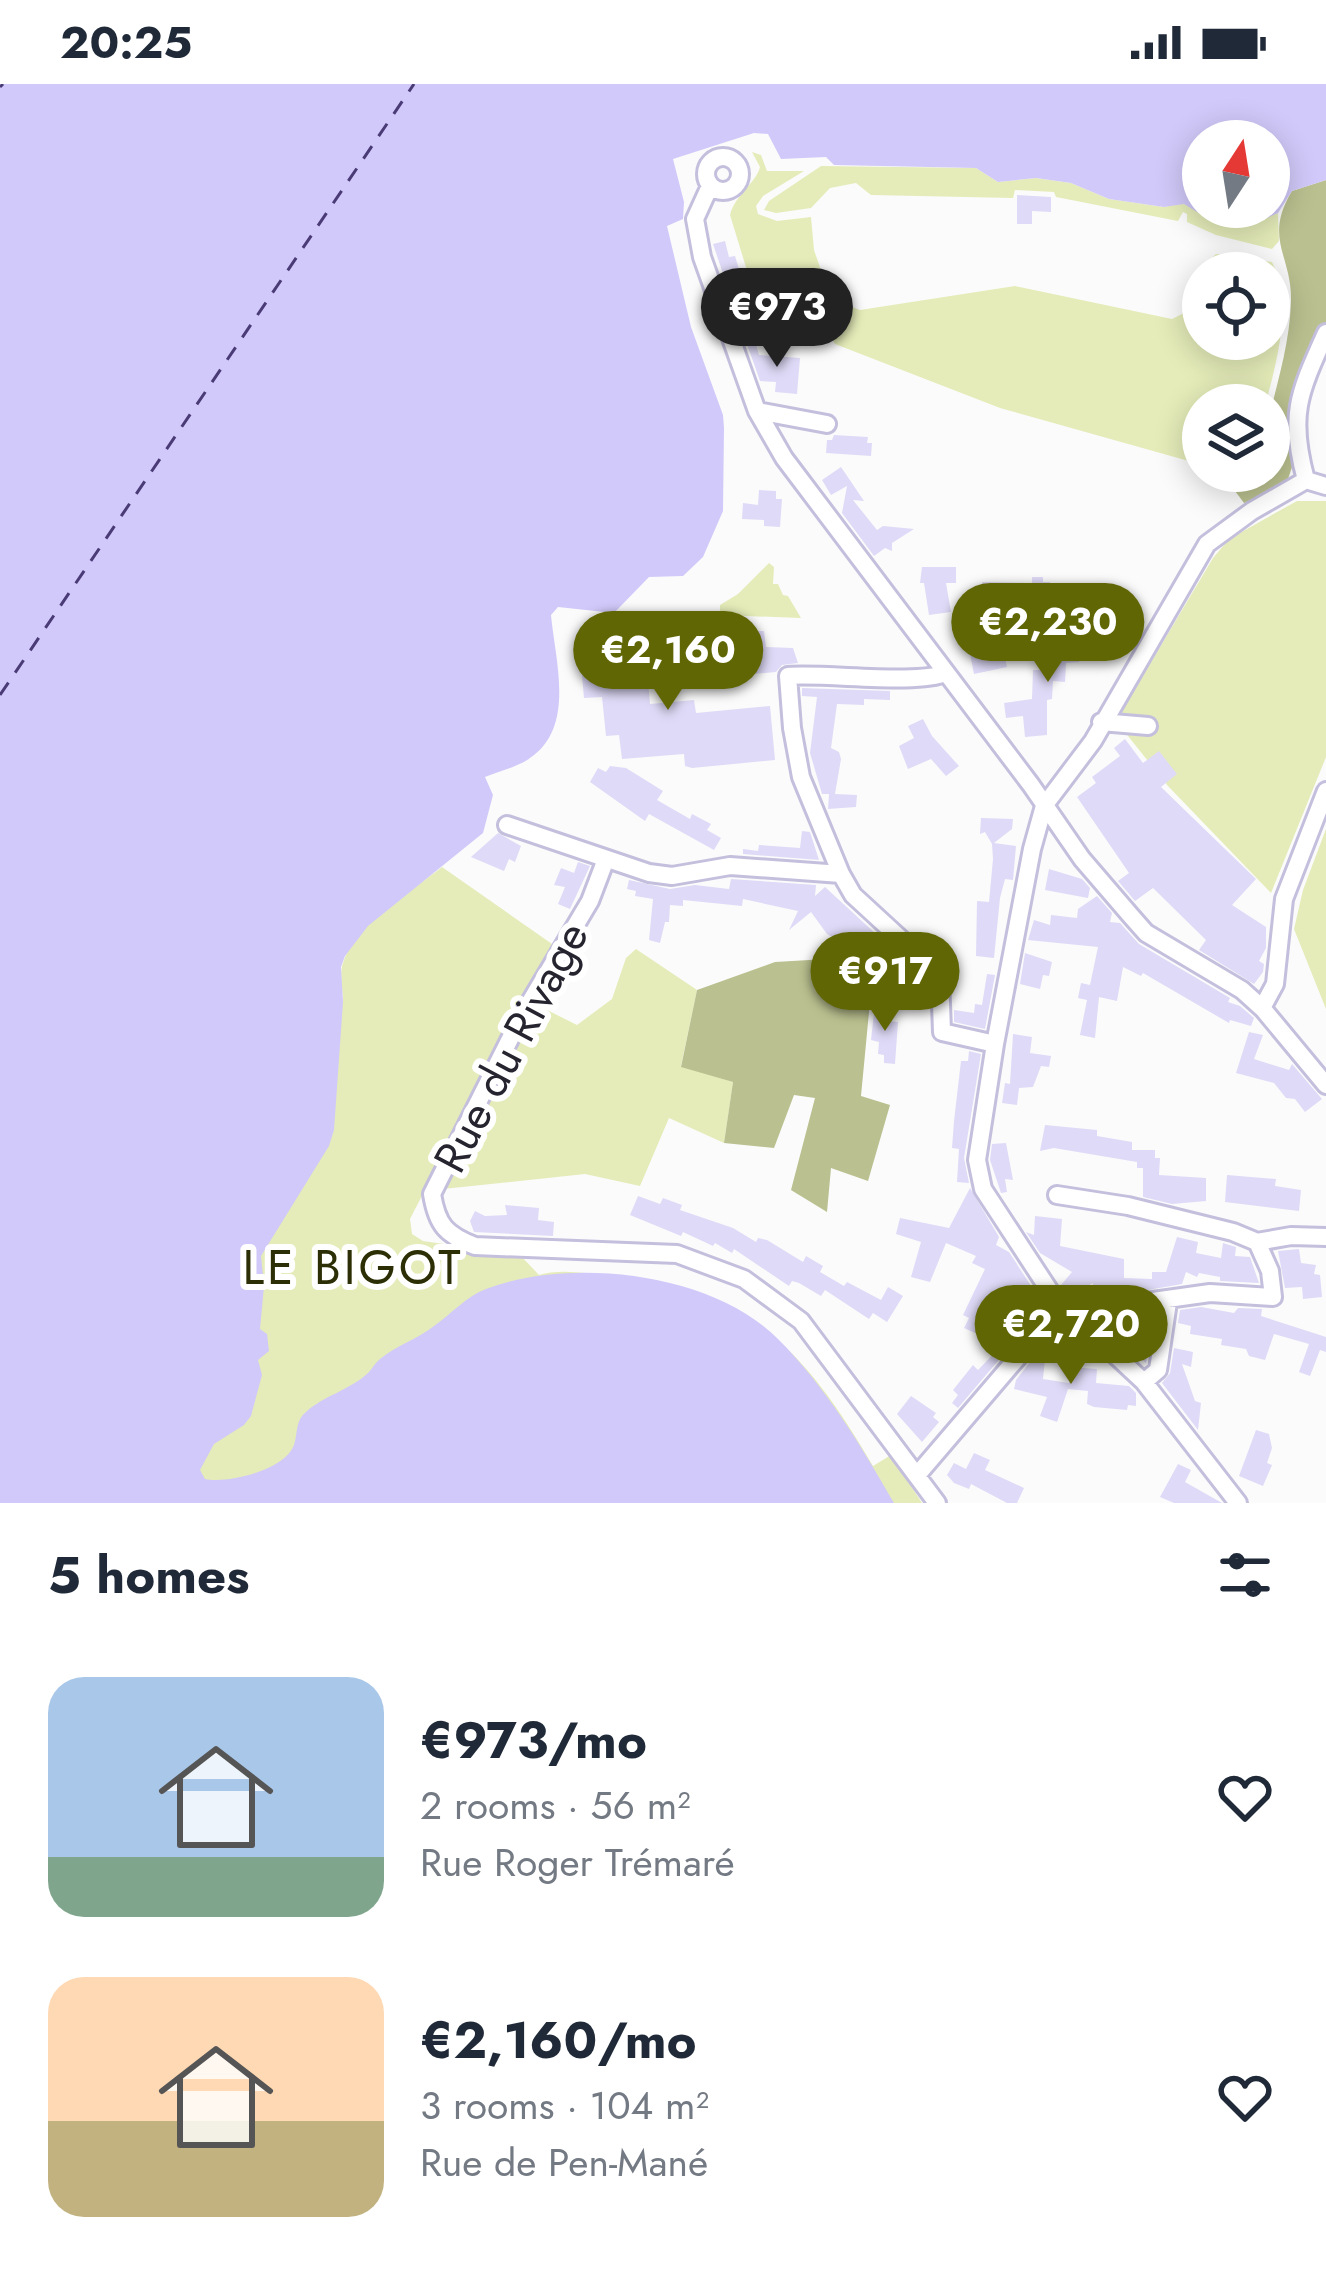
<!DOCTYPE html>
<html lang="en">
<head>
<meta charset="utf-8">
<style>
	body { margin:0; font-family:Jost,sans-serif; background:#f6f6f7; color:#1f2937; height:100vh; display:flex; flex-direction:column; font-size:45px; white-space:nowrap }
	* { box-sizing:border-box; margin:0 }
	p { font-size:39px; color:#747a83 }
	.icon { flex:none; width:66px; height:66px; fill:none; stroke:currentColor; stroke-width:2; stroke-linecap:round; stroke-linejoin:round }
	.map { position:relative; height:1419px; overflow:hidden }
	.panel { display:flex; flex-direction:column; background:#fff; flex:1 }
	.panel>* { flex:none }
	.needle { width:78px; rotate:12deg }
	.tools { position:absolute; left:1182px; top:36px; display:grid; gap:24px }
	.tools a { display:grid; place-items:center; width:108px; height:108px; border-radius:50%; background:#fff; box-shadow:0 6px 30px #0003; font-size:60px }
	.price { position:absolute; translate:-50% -102px; padding:0 27px; border-radius:42px; background:#616605; color:#fff; font-size:39px; line-height:78px; filter:drop-shadow(0 3px 6px #0008) }
	.price::after { content:''; position:absolute; left:50%; top:72px; width:36px; height:27px; margin-left:-18px; background:inherit; clip-path:polygon(0 0,100% 0,50% 100%) }
	.price.active { background:#222; color:#fff }
	ul { padding:0; list-style:none }
	li { display:flex; align-items:center; gap:36px; height:300px; padding:0 48px }
	li span { display:grid; place-items:center; flex:none; width:336px; height:240px; border-radius:36px; color:#555 }
	li>.icon { margin-inline-start:auto }
	span .icon { width:144px; height:144px; fill:#fffc; stroke-width:1 }
	li b { font-size:51px }
	h2 { display:flex; justify-content:space-between; align-items:center; height:144px; padding:0 48px; font-size:51px }
	.status { display:flex; justify-content:space-between; align-items:center; height:84px; padding:0 60px; background:#fff; direction:ltr }
	.status svg { height:33px; fill:currentColor }
	.map>svg:first-child { display:block }
	.green { fill:#e5ecb9; fill-rule:evenodd }
	.forest { fill:#bac08f }
	.water { fill:#d1c9f9; fill-rule:evenodd }
	.lines { fill:none; stroke-linecap:round; stroke-linejoin:round }
	.ferry { stroke:#4a3b76; stroke-width:3; stroke-dasharray:15 12; stroke-linecap:butt }
	.building { fill:#dfdaf7 }
	.minor-casing { stroke:#c4bfdd; stroke-width:22 }
	.minor { stroke:#fff; stroke-width:16 }
	.labels { text-anchor:middle; dominant-baseline:central; stroke-width:12; stroke-linejoin:round; paint-order:stroke }
	.street-label { font-size:45px; fill:#26242f; stroke:#fff }
	.neighbourhood-label { font-size:48px; letter-spacing:3px; fill:#2c2f05; stroke:#fff }
</style>
</head>
<body>
<div class="status"><b>20:25</b><svg viewBox="0 0 49 12"><path d="M0 12V9h3v3zM5 12V6h3v6zM10 12V3h3v9zM15 12V0h3v12zM26 1h20v11H26zM47 4h2v5h-2z"/></svg></div>
<div class="map">
<svg width="1326" height="1419" viewBox="0 0 1326 1419">
	<rect width="100%" height="100%" fill="#fbfbfb"/>
	<path class="green" d="M 752,68 L 761,71 L 767,87 L 804,87 L 763,112 L 756,122 L 758,130 L 777,137 L 811,133 L 814,166 L 831,215 L 860,226 L 1015,202 L 1172,235 L 1184,229 L 1200,185 L 1216,170 L 1272,178 C 1293,219 1277,279 1265,321 L 1203,321 L 1203,381 L 1000,324 L 835,260 L 813,223 L 802,221 L 760,229 L 730,131 C 735,111 756,99 760,83 ZM 1203,189 L 1269,189 L 1269,255 L 1203,255 Z
		M 821,82 L 976,84 L 998,98 L 1036,94 L 1071,99 L 1109,115 L 1164,123 L 1184,119 C 1203,131 1210,130 1230,130 C 1255,130 1250,141 1278,129 L 1279,157 L 1272,165 L 1216,151 L 1187,138 L 1187,130 L 1183,128 L 1178,137 L 1056,113 L 1054,108 L 1015,106 L 1013,114 L 871,111 L 856,99 L 830,104 L 811,124 L 776,129 L 764,126 L 769,117 Z
		M 1297,417 L 1326,417 L 1326,673 L 1271,809 L 1168,702 L 1116,637 L 1213,474 L 1229,455 Z
		M 769,479 L 774,483 L 773,500 L 778,500 L 783,511 L 788,512 L 801,534 L 720,531 L 720,521 L 738,510 Z
		M 1326,745 L 1326,925 L 1294,845 L 1303,806 Z
		M 442,783 L 552,860 L 410,1135 L 412,1150 L 423,1157 L 520,1171 L 539,1191 C 561,1184 589,1190 612,1192 C 746,1199 809,1272 873,1382 L 891,1371 L 922,1419 L 117,1419 L 343,918 C 343,906 339,890 343,879 C 355,838 411,808 442,783 Z
		M 636,865 L 697,906 L 681,982 L 733,998 L 724,1059 L 669,1034 L 640,1102 L 585,1090 L 443,1105 L 539,922 L 577,941 L 612,915 L 626,874 Z"/>
	<path class="forest" d="M 1326,96 L 1326,243 L 1287,332 L 1293,380 L 1286,401 L 1244,419 L 1229,399 L 1236,387 L 1269,387 C 1269,369 1266,347 1270,330 C 1279,292 1290,256 1291,217 C 1292,171 1263,155 1292,107 Z
		M 844,874 L 834,904 L 871,907 L 861,1012 L 890,1021 L 868,1097 L 831,1084 L 827,1128 L 791,1106 L 815,1014 L 794,1011 L 774,1064 L 724,1059 L 733,998 L 681,983 L 697,906 L 775,878 Z"/>
	<path class="water" d="M 0,0 L 1326,0 L 1326,96 L 1292,107 L 1278,129 L 1260,137 L 1243,137 L 1230,130 L 1202,131 L 1184,120 L 1164,123 L 1109,115 L 1071,99 L 1036,94 L 998,98 L 976,84 L 834,81 L 826,73 L 781,75 L 768,50 L 754,49 L 673,75 L 684,118 L 683,135 L 667,142 L 691,243 L 723,331 L 724,344 L 723,427 L 703,473 L 683,492 L 649,493 L 614,529 L 558,523 L 551,531 C 555,576 576,643 530,674 C 518,683 499,687 485,693 L 493,711 L 483,749 L 368,842 L 345,872 L 341,883 L 343,918 L 334,1046 L 329,1062 L 261,1172 L 264,1202 L 260,1245 L 267,1250 L 269,1267 L 258,1276 L 262,1291 L 251,1332 L 244,1341 L 214,1360 L 200,1386 L 205,1395 C 228,1400 285,1386 294,1361 C 298,1349 295,1337 306,1328 C 323,1312 350,1306 368,1289 C 372,1285 375,1279 380,1275 C 395,1262 418,1255 434,1242 C 451,1230 467,1212 486,1205 C 571,1173 711,1188 778,1255 C 826,1303 860,1360 894,1419 L 0,1419 ZM 1203,57 L 1269,57 L 1269,123 L 1203,123 Z"/>
	<g class="lines">
		<path class="ferry" d="M 0,3 L 3,0
			M 0,611 L 414,0"/>
	</g>
	<path class="building" d="M 1017,111 L 1051,113 L 1051,128 L 1032,127 L 1032,140 L 1017,140 Z
		M 725,157 L 729,173 L 735,172 L 742,195 L 734,201 L 746,237 L 740,240 L 713,160 Z
		M 755,257 L 759,271 L 800,274 L 797,310 L 775,308 L 776,298 L 760,297 L 747,260 Z
		M 834,351 L 868,353 L 867,359 L 872,359 L 871,372 L 826,369 L 827,356 L 832,356 Z
		M 841,383 L 864,417 L 853,416 L 877,446 L 883,442 L 914,445 L 892,459 L 892,467 L 885,464 L 874,472 L 842,429 L 847,402 L 831,411 L 822,396 Z
		M 759,406 L 776,407 L 776,415 L 782,415 L 780,443 L 764,442 L 764,436 L 742,435 L 743,419 L 758,421 Z
		M 922,483 L 956,483 L 956,499 L 946,499 L 951,528 L 929,531 L 924,499 L 920,499 Z
		M 1032,493 L 1043,493 L 1043,498 L 1050,498 L 1049,509 L 985,518 L 982,498 L 1032,499 Z
		M 984,541 L 990,571 L 1004,569 L 1007,583 L 974,590 L 965,545 Z
		M 1071,542 L 1090,550 L 1079,578 L 1066,579 L 1065,598 L 1053,597 L 1052,615 L 1047,616 L 1047,651 L 1025,653 L 1023,632 L 1006,634 L 1004,619 L 1032,615 L 1033,586 L 1051,586 L 1065,546 L 1068,551 Z
		M 703,545 L 705,554 L 721,553 L 722,564 L 711,565 L 712,588 L 737,585 L 738,598 L 695,603 L 691,566 L 679,567 L 678,557 L 690,556 L 689,546 Z
		M 746,547 L 764,547 L 766,563 L 793,564 L 798,579 L 782,581 L 776,588 L 741,591 L 740,564 L 746,558 Z
		M 644,552 L 650,620 L 694,616 L 696,629 L 770,622 L 775,676 L 692,684 L 685,682 L 684,670 L 622,675 L 619,651 L 606,652 L 602,613 L 584,614 L 579,558 Z
		M 802,604 L 890,607 L 890,616 L 864,615 L 864,621 L 837,620 L 831,664 L 839,668 L 841,675 L 835,710 L 857,711 L 856,723 L 828,725 L 829,710 L 822,710 L 810,669 L 817,613 L 802,612 Z
		M 923,635 L 932,652 L 959,682 L 946,692 L 931,675 L 908,685 L 899,662 L 914,654 L 908,642 Z
		M 1125,655 L 1143,679 L 1159,667 L 1177,690 L 1161,703 L 1256,795 L 1232,821 L 1266,843 L 1266,864 L 1259,877 L 1264,880 L 1263,888 L 1254,900 L 1199,866 L 1206,856 L 1153,804 L 1135,817 L 1118,797 L 1129,789 L 1077,713 L 1096,699 L 1092,693 L 1120,672 L 1114,664 Z
		M 610,682 L 626,684 L 663,707 L 657,716 L 690,735 L 692,730 L 711,740 L 707,746 L 721,754 L 714,766 L 649,730 L 645,737 L 590,698 L 598,684 L 606,688 Z
		M 981,734 L 1013,735 L 1012,745 L 994,759 L 1016,762 L 1013,796 L 1005,795 L 1000,814 L 994,874 L 976,872 L 977,817 L 989,818 L 993,775 L 992,760 L 985,748 L 980,750 Z
		M 802,747 L 810,748 L 819,776 L 743,770 L 743,765 L 758,767 L 759,761 L 800,764 Z
		M 498,749 L 521,762 L 515,778 L 509,775 L 504,787 L 471,773 Z
		M 578,778 L 590,782 L 570,825 L 558,820 L 565,803 L 554,801 L 561,784 L 574,789 Z
		M 1049,785 L 1082,795 L 1090,804 L 1088,814 L 1045,806 Z
		M 731,795 L 816,801 L 815,812 L 825,803 L 927,897 L 927,917 L 904,914 L 908,886 L 902,886 L 872,857 L 870,860 L 861,853 L 850,864 L 827,850 L 811,828 L 789,846 L 798,827 L 743,815 L 742,822 L 683,816 L 683,822 L 670,821 L 669,838 L 665,838 L 660,859 L 649,856 L 653,815 L 635,812 L 636,807 L 627,805 L 629,796 L 670,805 L 695,801 L 729,805 Z
		M 1097,812 L 1112,829 L 1110,838 L 1120,839 L 1139,860 L 1230,914 L 1228,918 L 1240,922 L 1254,934 L 1251,942 L 1230,936 L 1229,939 L 1143,889 L 1141,892 L 1123,883 L 1117,917 L 1099,913 L 1095,954 L 1080,951 L 1087,916 L 1078,914 L 1081,899 L 1090,901 L 1098,863 L 1028,856 L 1034,836 L 1050,841 L 1051,831 L 1077,834 L 1078,825 Z
		M 1025,869 L 1052,878 L 1049,892 L 1043,891 L 1040,905 L 1020,900 Z
		M 987,890 L 995,891 L 985,945 L 954,938 L 954,926 L 974,929 L 975,920 L 982,921 Z
		M 875,920 L 887,921 L 886,937 L 898,938 L 895,980 L 884,979 L 884,971 L 878,970 L 879,958 L 871,956 Z
		M 1249,948 L 1263,951 L 1254,975 L 1289,986 L 1292,980 L 1322,1015 L 1305,1028 L 1295,1015 L 1286,1014 L 1274,999 L 1236,989 Z
		M 1013,950 L 1032,953 L 1030,969 L 1051,972 L 1049,983 L 1041,982 L 1033,1003 L 1019,1004 L 1017,1021 L 1002,1019 L 1005,999 L 1010,1000 Z
		M 969,967 L 981,970 L 964,1074 L 969,1099 L 957,1098 L 959,1065 L 952,1064 L 954,1037 L 961,977 L 968,977 Z
		M 1045,1041 L 1097,1046 L 1097,1052 L 1132,1058 L 1132,1066 L 1155,1066 L 1155,1074 L 1160,1074 L 1159,1091 L 1206,1094 L 1206,1117 L 1172,1120 L 1143,1113 L 1143,1084 L 1137,1084 L 1137,1078 L 1054,1064 L 1040,1067 Z
		M 1006,1059 L 1013,1096 L 1005,1095 L 1007,1108 L 1001,1109 L 990,1076 L 992,1060 Z
		M 1227,1091 L 1276,1095 L 1275,1102 L 1301,1106 L 1299,1127 L 1225,1118 Z
		M 970,1104 L 999,1153 L 996,1161 L 1009,1168 L 1035,1208 L 1023,1231 L 1030,1235 L 1025,1245 L 958,1324 L 952,1319 L 958,1311 L 953,1306 L 973,1281 L 978,1286 L 1007,1256 L 982,1242 L 975,1249 L 964,1244 L 969,1234 L 963,1231 L 985,1185 L 972,1179 L 976,1172 L 946,1159 L 930,1198 L 911,1193 L 921,1158 L 896,1150 L 900,1134 L 949,1144 Z
		M 638,1112 L 660,1120 L 663,1114 L 682,1121 L 680,1126 L 733,1144 L 756,1158 L 758,1154 L 767,1156 L 803,1178 L 806,1172 L 823,1182 L 820,1188 L 844,1202 L 847,1198 L 881,1216 L 888,1203 L 903,1212 L 887,1238 L 873,1229 L 869,1235 L 825,1206 L 821,1212 L 799,1199 L 792,1197 L 789,1202 L 734,1165 L 732,1169 L 715,1159 L 713,1162 L 683,1148 L 681,1152 L 630,1131 Z
		M 505,1121 L 539,1124 L 538,1136 L 554,1138 L 553,1152 L 474,1148 L 470,1137 L 475,1127 L 485,1132 L 507,1131 Z
		M 1035,1132 L 1062,1135 L 1060,1162 L 1124,1175 L 1124,1194 L 1152,1195 L 1152,1188 L 1166,1188 L 1177,1153 L 1198,1158 L 1196,1169 L 1221,1174 L 1223,1159 L 1236,1163 L 1235,1172 L 1250,1173 L 1259,1199 L 1220,1197 L 1220,1193 L 1199,1189 L 1197,1193 L 1186,1188 L 1182,1200 L 1137,1208 L 1116,1205 L 1115,1215 L 1092,1214 L 1093,1199 L 1070,1211 L 1061,1201 L 1072,1188 L 1040,1169 L 1026,1148 L 1034,1151 Z
		M 1299,1165 L 1301,1179 L 1316,1181 L 1314,1190 L 1320,1191 L 1322,1213 L 1303,1215 L 1302,1203 L 1285,1204 L 1278,1167 Z
		M 1201,1223 L 1234,1229 L 1238,1224 L 1262,1225 L 1261,1232 L 1326,1253 L 1326,1268 L 1320,1266 L 1310,1292 L 1299,1288 L 1309,1260 L 1274,1250 L 1265,1276 L 1249,1272 L 1246,1265 L 1221,1261 L 1222,1255 L 1190,1250 L 1191,1242 L 1178,1239 L 1180,1226 Z
		M 1101,1240 L 1124,1240 L 1149,1260 L 1146,1279 Z
		M 1052,1250 L 1058,1253 L 1045,1275 L 1043,1295 L 1069,1299 L 1070,1283 L 1097,1285 L 1096,1299 L 1129,1302 L 1136,1309 L 1136,1322 L 1128,1321 L 1127,1326 L 1094,1323 L 1087,1320 L 1088,1307 L 1068,1305 L 1057,1338 L 1040,1332 L 1047,1313 L 1014,1305 L 1016,1296 Z
		M 1174,1264 L 1193,1268 L 1191,1283 L 1182,1280 L 1195,1317 L 1201,1319 L 1198,1346 L 1162,1299 L 1170,1289 Z
		M 911,1312 L 936,1329 L 933,1333 L 939,1338 L 922,1358 L 897,1330 Z
		M 1256,1346 L 1269,1350 L 1272,1364 L 1267,1379 L 1272,1381 L 1263,1402 L 1239,1392 Z
		M 974,1369 L 990,1376 L 985,1386 L 1024,1404 L 1017,1419 L 1007,1419 L 971,1400 L 969,1405 L 954,1399 L 947,1391 L 954,1379 L 966,1385 Z
		M 1178,1380 L 1191,1386 L 1185,1398 L 1222,1419 L 1174,1419 L 1160,1413 Z"/>
	<g class="lines">
		<defs>
			<path id="minor" d="M706 90a17 17 0 1 1 34 0a17 17 0 1 1-34 0Z
				M 710,102 L 695,135 L 702,173 L 757,327 L 784,374 L 1031,701 L 1082,775 L 1131,832 L 1146,849 L 1242,906 L 1263,925 L 1326,1001
				M 757,327 L 827,340
				M 1306,396 C 1288,331 1299,309 1326,249
				M 945,589 C 918,601 827,589 788,592 L 792,644 L 801,693 L 841,790 L 853,811 L 940,891 L 942,948 L 995,960
				M 1101,638 L 1148,642
				M 507,741 L 649,789 L 672,792 L 730,782 L 841,790
				M 606,775 L 590,817 L 521,933 L 432,1110 C 437,1141 446,1151 475,1162 L 677,1170 L 744,1195 L 801,1237 L 937,1419
				M 1262,924 L 1275,900 L 1284,815 L 1326,707
				M 1057,1111 L 1128,1122 L 1233,1148 L 1257,1158 L 1291,1152 L 1326,1153
				M 1064,1226 L 1122,1228 L 1146,1218 L 1210,1209 L 1273,1213 L 1270,1187 L 1257,1158
				M 1144,1298 L 1158,1286 L 1168,1218
				M 918,1390 L 1036,1252 L 1055,1215
				M 1238,1419 L 1144,1298 L 1055,1215 L 983,1105 L 977,1076 L 995,960 L 1032,765 L 1044,722 L 1093,657 L 1207,460 L 1252,427 L 1306,396 L 1326,402"/>
		</defs>
		<use href="#minor" class="minor-casing"/>
		<use href="#minor" class="minor"/>
	</g>
	<g class="labels">
		<g class="street-label">
			<text transform="translate(511 963) rotate(-62)">Rue du Rivage</text>
		</g>
		<g class="neighbourhood-label">
			<text x="353" y="1183">LE BIGOT</text>
		</g>
	</g>
</svg>
<div class="tools">
<a><svg class="needle" viewBox="-14 -14 28 28"><path d="M0-13l5 13h-10z" fill="#e53935"/><path d="M0 13l5-13h-10z" fill="#747a83"/></svg></a>
<a><svg class="icon" aria-label="locate" viewBox="0 0 24 24"><circle cx="12" cy="12" r="6"/><path d="M12 2v4M12 18v4M2 12h4M18 12h4"/></svg></a>
<a><svg class="icon" aria-label="layers" viewBox="0 0 24 24"><path d="M12 4l9 5-9 5-9-5zM3 14l9 5 9-5"/></svg></a>
</div>
<b class="price active" style="left:777px;top:286px">€973</b>
<b class="price" style="left:1048px;top:601px">€2,230</b>
<b class="price" style="left:668px;top:629px">€2,160</b>
<b class="price" style="left:885px;top:950px">€917</b>
<b class="price" style="left:1071px;top:1303px">€2,720</b>
</div>
<section class="panel">
<h2>5 homes<svg class="icon" aria-label="filters" viewBox="0 0 24 24"><path d="M4 7h16M4 17h16"/><circle cx="9" cy="7" r="2"/><circle cx="15" cy="17" r="2"/></svg></h2>
<ul>
<li><span style="background:linear-gradient(#a9c7e8 75%,#7fa58c 0)"><svg class="icon" aria-label="home" viewBox="0 0 24 24"><path d="M3 11l9-7 9 7M6 9v11h12V9"/></svg></span><div><b>€973/mo</b><p>2 rooms · 56 m²</p><p>Rue Roger Trémaré</p></div><svg class="icon" aria-label="heart" viewBox="0 0 24 24"><path d="M12 20l-8-8c-3-5 5-10 8-4 3-6 11-1 8 4z"/></svg></li>
<li><span style="background:linear-gradient(#ffd9b3 60%,#c2b280 0)"><svg class="icon" aria-label="home" viewBox="0 0 24 24"><path d="M3 11l9-7 9 7M6 9v11h12V9"/></svg></span><div><b>€2,160/mo</b><p>3 rooms · 104 m²</p><p>Rue de Pen-Mané</p></div><svg class="icon" aria-label="heart" viewBox="0 0 24 24"><path d="M12 20l-8-8c-3-5 5-10 8-4 3-6 11-1 8 4z"/></svg></li>
</ul>
</section>
</body>
</html>
